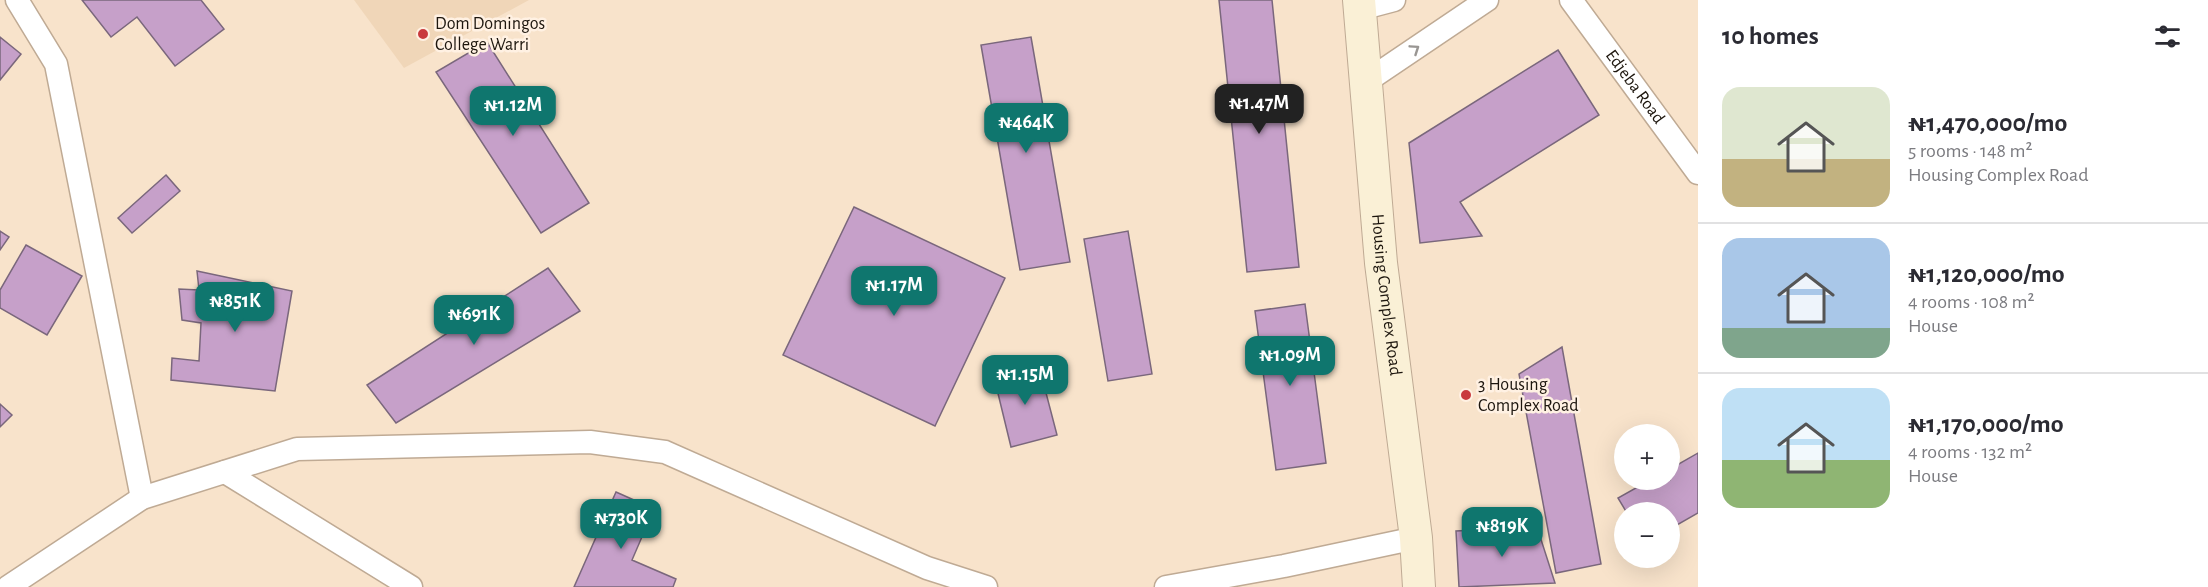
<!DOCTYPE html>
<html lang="en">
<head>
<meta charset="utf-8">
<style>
	body { margin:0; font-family:"Alegreya Sans",sans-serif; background:#f7f7f7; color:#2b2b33; height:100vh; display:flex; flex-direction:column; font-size:22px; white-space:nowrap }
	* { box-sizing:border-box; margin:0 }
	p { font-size:20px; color:#7c7c81 }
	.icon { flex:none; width:33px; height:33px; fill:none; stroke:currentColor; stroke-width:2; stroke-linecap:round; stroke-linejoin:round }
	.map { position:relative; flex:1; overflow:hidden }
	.sheet { display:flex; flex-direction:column; background:#fff; width:510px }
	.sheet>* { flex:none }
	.tools { position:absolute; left:1614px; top:424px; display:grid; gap:12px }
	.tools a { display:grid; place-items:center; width:66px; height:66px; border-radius:50%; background:#fff; box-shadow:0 6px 24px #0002; font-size:30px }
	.price { position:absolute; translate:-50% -51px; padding:0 14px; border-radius:12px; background:#0f766e; color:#fff; font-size:20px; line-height:39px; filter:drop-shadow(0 2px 3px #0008) }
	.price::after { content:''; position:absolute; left:50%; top:36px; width:18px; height:14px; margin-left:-9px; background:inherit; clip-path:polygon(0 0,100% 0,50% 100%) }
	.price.on { background:#222; color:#fff }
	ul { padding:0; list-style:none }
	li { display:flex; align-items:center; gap:18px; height:150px; padding:0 24px }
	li+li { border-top:2px solid #e1e1e2 }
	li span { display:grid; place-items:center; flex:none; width:168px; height:120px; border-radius:18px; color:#555 }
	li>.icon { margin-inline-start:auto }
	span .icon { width:72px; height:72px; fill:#fffc; stroke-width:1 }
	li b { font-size:26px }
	h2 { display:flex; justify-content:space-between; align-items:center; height:72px; padding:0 24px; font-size:26px }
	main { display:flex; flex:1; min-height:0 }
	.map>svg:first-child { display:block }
	.built { fill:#f0d6b8 }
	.building { fill:#c6a0c9; stroke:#7a677c; stroke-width:1.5 }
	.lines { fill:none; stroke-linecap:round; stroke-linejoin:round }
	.street-casing { stroke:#bfaa94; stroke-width:25 }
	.secondary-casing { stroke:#bfaa94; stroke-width:34 }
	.street { stroke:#fff; stroke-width:22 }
	.secondary { stroke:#faf0d6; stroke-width:32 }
	.oneway { stroke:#999693 }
	.poi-dot { fill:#c93a3d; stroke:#fff1e3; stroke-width:2 }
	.labels { text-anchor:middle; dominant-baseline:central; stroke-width:5; stroke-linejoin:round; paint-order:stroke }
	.poi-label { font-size:18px; fill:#1d160e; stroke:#fff1e3; text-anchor:start }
	.street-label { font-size:18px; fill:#1d160e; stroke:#fff1e3 }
</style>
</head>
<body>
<main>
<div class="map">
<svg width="1698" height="587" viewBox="0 0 1698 587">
	<rect width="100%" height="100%" fill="#f8e3cb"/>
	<path class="built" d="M 354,0 L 529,0 L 404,68 Z"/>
	<path class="building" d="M 82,0 L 201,0 L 224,29 L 175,66 L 137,17 L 111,37 Z
		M 1219,0 L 1272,0 L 1299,267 L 1247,272 Z
		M 0,37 L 21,54 L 0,80 Z
		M 1031,37 L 1070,262 L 1020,270 L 981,45 Z
		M 487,42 L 589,203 L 541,233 L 436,72 Z
		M 1558,50 L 1599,115 L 1460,202 L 1482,236 L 1420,243 L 1409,143 Z
		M 166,175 L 180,191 L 132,233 L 118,218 Z
		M 854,207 L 1005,278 L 935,426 L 783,355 Z
		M 0,231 L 9,237 L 0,250 Z
		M 1128,231 L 1152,374 L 1108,381 L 1084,239 Z
		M 26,245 L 82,276 L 47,335 L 0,308 L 0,290 Z
		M 548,268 L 580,311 L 396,423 L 367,385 Z
		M 197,271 L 292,291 L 275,391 L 171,380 L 172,358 L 199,361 L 201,323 L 182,320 L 179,289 L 199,290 Z
		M 1305,304 L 1326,463 L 1276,470 L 1255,311 Z
		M 1562,347 L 1601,564 L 1556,573 L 1519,374 Z
		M 1039,366 L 1057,435 L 1011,447 L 994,377 Z
		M 0,404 L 12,415 L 0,427 Z
		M 1698,453 L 1698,513 L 1670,529 L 1670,513 L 1627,513 L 1618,498 L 1650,480 L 1670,480 L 1670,469 Z
		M 616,492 L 654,509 L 632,560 L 676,579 L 673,587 L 574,587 Z
		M 1537,527 L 1555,583 L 1459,587 L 1456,531 Z"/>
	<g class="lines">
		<defs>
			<g id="street">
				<path d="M 17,0 L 56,64 L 142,498"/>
				<path id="s1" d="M 1571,0 L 1698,173"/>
				<path d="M 1360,9 L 1394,0"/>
				<path d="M 1367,81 L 1487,0"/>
				<path d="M 225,472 L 411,587"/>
				<path d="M 8,587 L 142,498 L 297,449 L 590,442 L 665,452 L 927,568 L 986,587"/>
				<path d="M 1166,587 L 1284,566 L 1416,538"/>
			</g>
			<g id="secondary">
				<path id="s2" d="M 1359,0 L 1381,263 L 1416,538 L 1419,587"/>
			</g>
		</defs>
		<use href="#street" class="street-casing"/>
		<use href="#secondary" class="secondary-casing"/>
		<use href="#street" class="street"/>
		<use href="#secondary" class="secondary"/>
	</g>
	<defs><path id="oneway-chevron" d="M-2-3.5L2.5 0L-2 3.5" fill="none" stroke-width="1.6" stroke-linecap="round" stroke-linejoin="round" transform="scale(1.5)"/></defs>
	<use class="oneway" href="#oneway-chevron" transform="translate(1415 49) rotate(-34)"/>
	<g class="poi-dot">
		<circle cx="423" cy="34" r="6"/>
		<circle cx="1466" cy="395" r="6"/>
	</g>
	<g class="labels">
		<g class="poi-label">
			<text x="435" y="24">Dom Domingos<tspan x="435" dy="21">College Warri</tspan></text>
			<text x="1478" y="385">3 Housing<tspan x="1478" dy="21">Complex Road</tspan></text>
		</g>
		<g class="street-label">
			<text stroke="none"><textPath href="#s1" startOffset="108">Edjeba Road</textPath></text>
			<text stroke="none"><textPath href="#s2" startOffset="296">Housing Complex Road</textPath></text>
		</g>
	</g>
</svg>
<div class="tools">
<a>+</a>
<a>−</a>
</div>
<b class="price on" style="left:1259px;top:135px">₦1.47M</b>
<b class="price" style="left:513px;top:137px">₦1.12M</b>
<b class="price" style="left:1026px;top:154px">₦464K</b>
<b class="price" style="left:894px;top:317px">₦1.17M</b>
<b class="price" style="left:235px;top:333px">₦851K</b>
<b class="price" style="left:474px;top:346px">₦691K</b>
<b class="price" style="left:1290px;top:387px">₦1.09M</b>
<b class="price" style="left:1025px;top:406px">₦1.15M</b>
<b class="price" style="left:621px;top:550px">₦730K</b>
<b class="price" style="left:1502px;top:558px">₦819K</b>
</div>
<section class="sheet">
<h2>10 homes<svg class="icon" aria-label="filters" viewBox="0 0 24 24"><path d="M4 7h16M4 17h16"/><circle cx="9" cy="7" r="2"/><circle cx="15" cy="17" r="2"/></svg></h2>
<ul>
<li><span style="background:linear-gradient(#dfe7d0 60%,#c2b280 0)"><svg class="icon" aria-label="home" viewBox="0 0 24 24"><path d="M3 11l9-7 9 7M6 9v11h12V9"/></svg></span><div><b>₦1,470,000/mo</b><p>5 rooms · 148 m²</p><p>Housing Complex Road</p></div></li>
<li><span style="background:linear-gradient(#a9c7e8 75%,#7fa58c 0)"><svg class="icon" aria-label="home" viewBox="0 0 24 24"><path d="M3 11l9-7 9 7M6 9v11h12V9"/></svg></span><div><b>₦1,120,000/mo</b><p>4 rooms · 108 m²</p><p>House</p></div></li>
<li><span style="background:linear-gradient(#bfe0f5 60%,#8fb573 0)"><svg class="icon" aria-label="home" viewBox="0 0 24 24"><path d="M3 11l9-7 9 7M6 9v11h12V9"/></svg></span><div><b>₦1,170,000/mo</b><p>4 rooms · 132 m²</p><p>House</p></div></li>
</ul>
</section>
</main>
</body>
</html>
